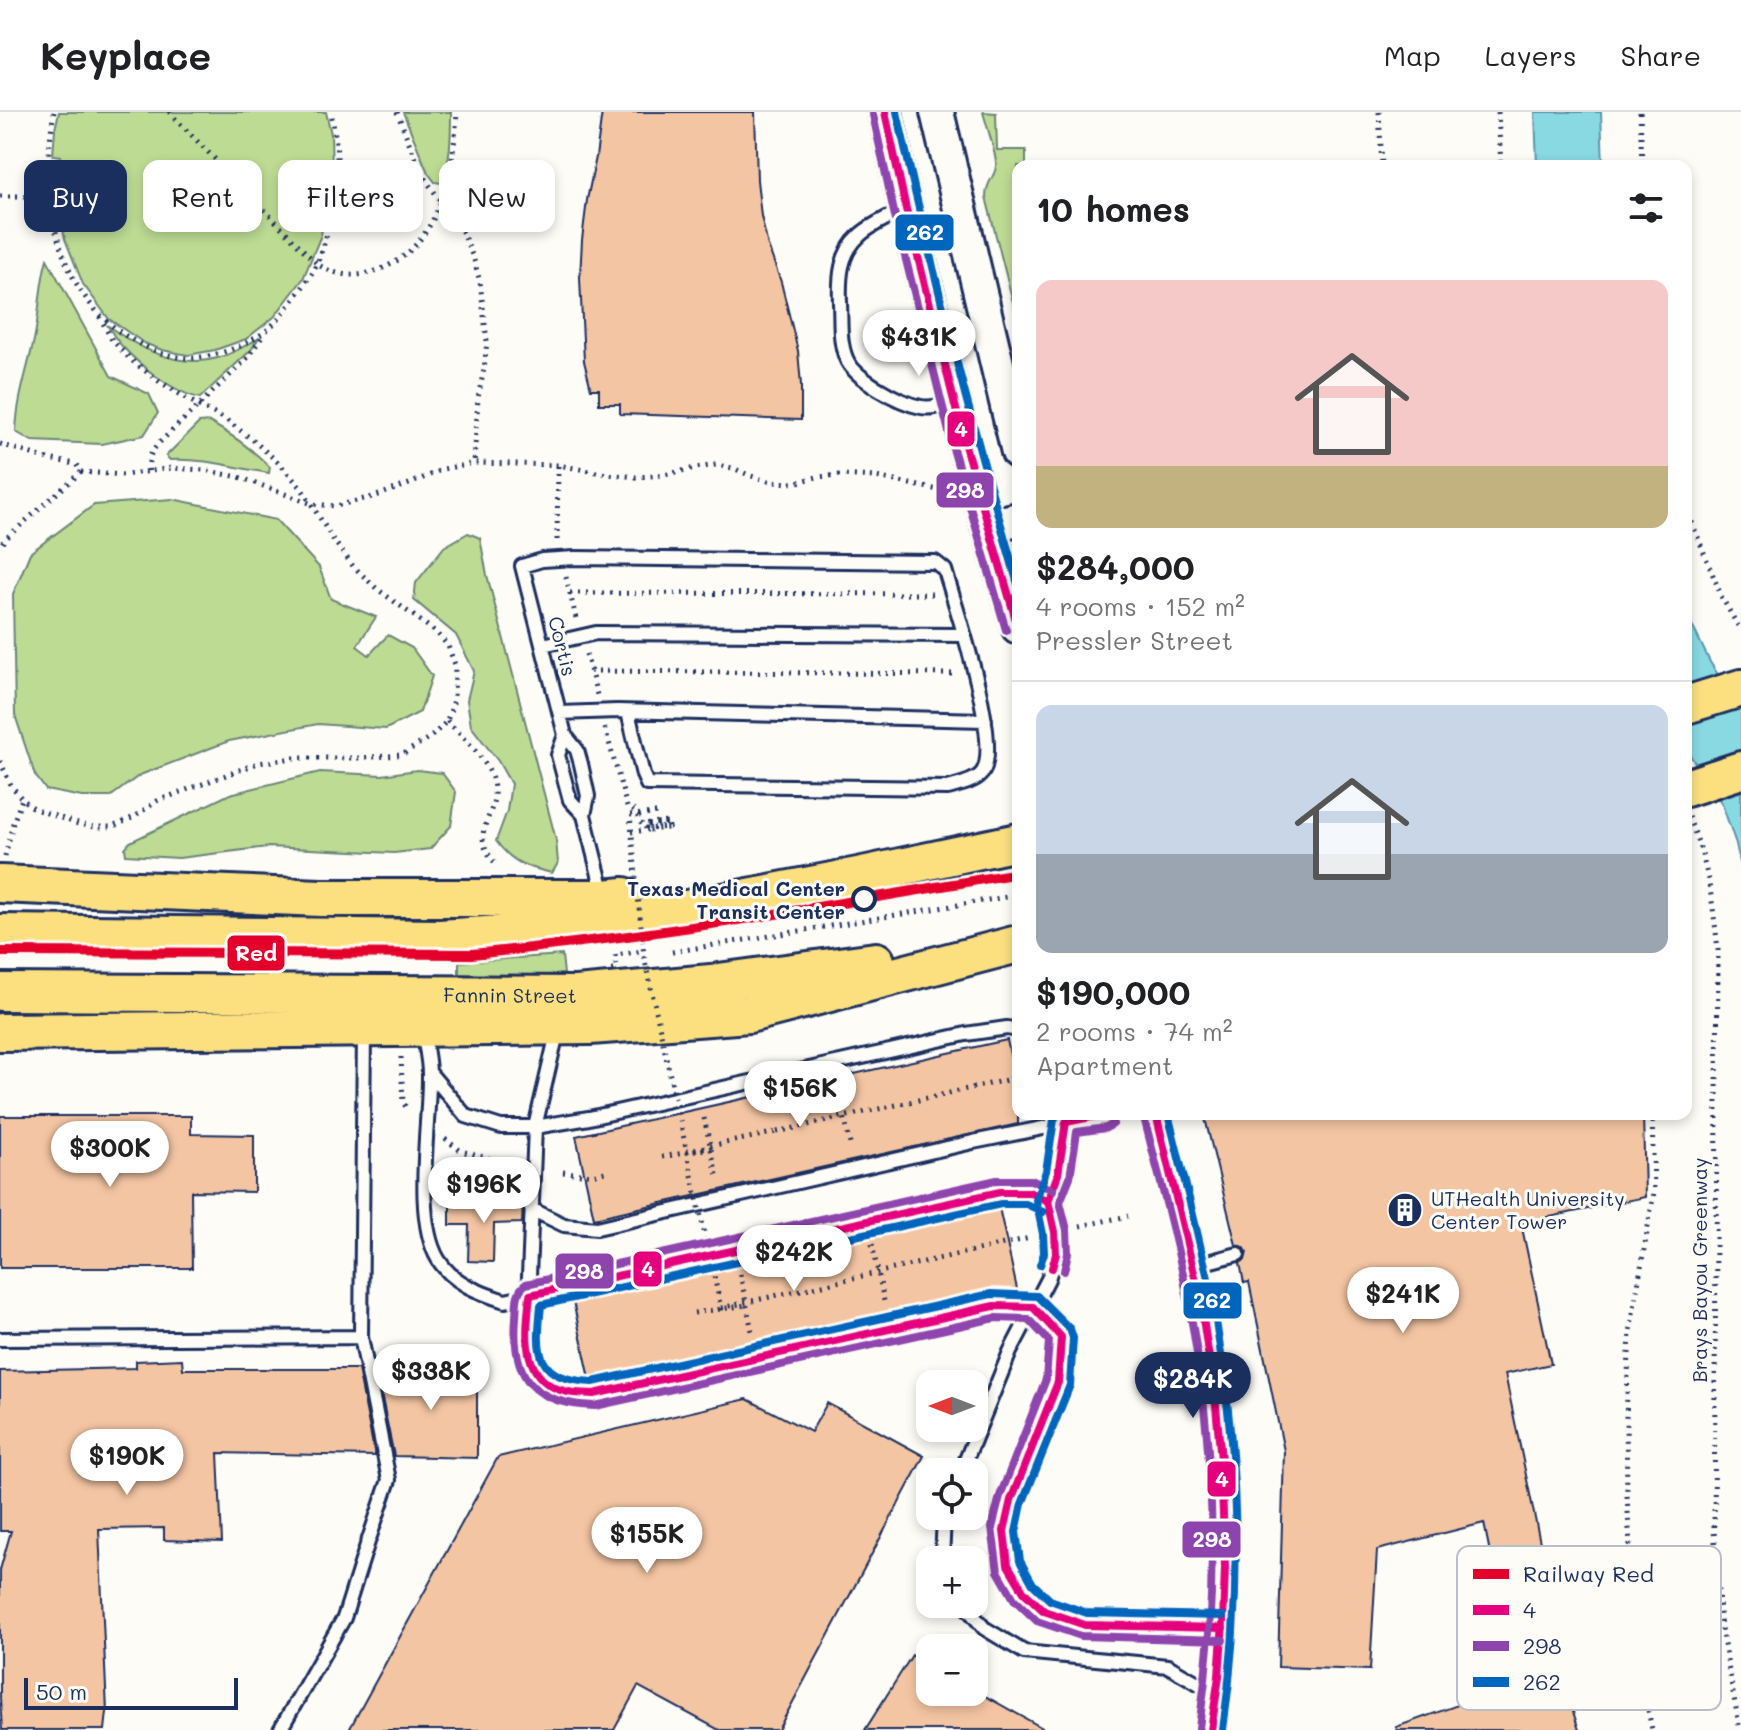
<!DOCTYPE html>
<html lang="en">
<head>
<meta charset="utf-8">
<style>
	body { margin:0; font-family:Mali,sans-serif; background:#f2f2f2; color:#202124; height:100vh; display:flex; flex-direction:column; font-size:30px; white-space:nowrap }
	* { box-sizing:border-box; margin:0 }
	p { font-size:26px; color:#757577 }
	.icon { flex:none; width:44px; height:44px; fill:none; stroke:currentColor; stroke-width:2; stroke-linecap:round; stroke-linejoin:round }
	.map { position:relative; flex:1; overflow:hidden }
	.side { position:absolute; left:1012px; top:48px; width:680px; height:960px; display:flex; flex-direction:column; background:#fff; border-radius:16px; box-shadow:0 4px 12px #0003 }
	.side>* { flex:none }
	.banner { position:absolute; left:24px; top:48px; width:760px; height:72px; display:flex; gap:16px }
	.needle { width:52px; rotate:270deg }
	.buttons { position:absolute; left:916px; top:1258px; display:grid; gap:16px }
	.buttons a { display:grid; place-items:center; width:72px; height:72px; border-radius:16px; background:#fff; box-shadow:0 4px 12px #0003; font-size:40px }
	.scale { position:absolute; left:24px; bottom:20px; width:214px; box-sizing:border-box; padding-left:8px; border:4px solid #1b2f5e; border-top:0; font-size:22px; line-height:28px; white-space:nowrap; color:#1b2f5e; -webkit-text-stroke:6px #fdfcf7; paint-order:stroke }
	.price { position:absolute; translate:-50% -68px; padding:0 18px; border-radius:28px; background:#fff; color:#222; font-size:26px; line-height:52px; filter:drop-shadow(0 2px 4px #0008) }
	.price::after { content:''; position:absolute; left:50%; top:48px; width:24px; height:18px; margin-left:-12px; background:inherit; clip-path:polygon(0 0,100% 0,50% 100%) }
	.price.on { background:#1b2f5e; color:#fff }
	ul { padding:0; list-style:none }
	li { display:grid; align-content:center; gap:16px; height:424px; padding:0 24px }
	li+li { border-top:2px solid #e0e0e0 }
	li span { display:grid; place-items:center; height:248px; border-radius:16px; color:#555 }
	li>.icon { margin-inline-start:auto }
	span .icon { width:144px; height:144px; fill:#fffc; stroke-width:1 }
	li b { font-size:34px }
	h2 { display:flex; justify-content:space-between; align-items:center; height:96px; padding:0 24px; font-size:34px }
	.chip { padding:0 28px; border-radius:16px; background:#fff; box-shadow:0 4px 12px #0003; font-size:28px; line-height:72px }
	.chip.on { background:#1b2f5e; color:#fff }
	header { display:flex; align-items:center; gap:48px; box-sizing:border-box; height:112px; padding:0 40px; background:#fff; border-bottom:2px solid #e0e0e0 }
	header strong { font-size:38px }
	nav { display:flex; gap:44px; margin-inline-start:auto; font-size:28px }
	.map>svg:first-child { display:block }
	.green { fill:#bddb93; stroke:#6c8578; stroke-width:2 }
	.water { fill:#88d9e2; stroke:#5c95ad; stroke-width:2 }
	.building { fill:#f4c5a3; stroke:#1b2f5e; stroke-width:2 }
	.lines { fill:none; stroke-linecap:round; stroke-linejoin:round }
	.lane-casing { stroke:#1b2f5e; stroke-width:18 }
	.street-casing { stroke:#1b2f5e; stroke-width:30 }
	.secondary-casing { stroke:#1b2f5e; stroke-width:38 }
	.primary-casing { stroke:#1b2f5e; stroke-width:42 }
	.path { stroke:#1b2f5e; stroke-width:5; stroke-dasharray:2 6; stroke-linecap:butt }
	.lane { stroke:#fdfcf7; stroke-width:12 }
	.street { stroke:#fdfcf7; stroke-width:24 }
	.secondary { stroke:#fdfcf7; stroke-width:32 }
	.primary { stroke:#fce080; stroke-width:36 }
	.path-bridge { stroke:#1b2f5e; stroke-width:5; stroke-dasharray:2 6; stroke-linecap:butt }
	.bus-1-casing { stroke:#fdfcf7; stroke-width:14 }
	.bus-2-casing { stroke:#fdfcf7; stroke-width:14 }
	.bus-3-casing { stroke:#fdfcf7; stroke-width:14 }
	.bus-1 { stroke:#e5007d; stroke-width:8 }
	.bus-2 { stroke:#8e44ad; stroke-width:8 }
	.bus-3 { stroke:#0065bd; stroke-width:8 }
	.rail-1-casing { stroke:#fdfcf7; stroke-width:16 }
	.rail-1 { stroke:#e4002b; stroke-width:10 }
	.stop-dot { fill:#fdfcf7; stroke:#1b2f5e; stroke-width:4 }
	.labels { text-anchor:middle; dominant-baseline:central; stroke-width:6; stroke-linejoin:round; paint-order:stroke }
	.street-label { font-size:20px; fill:#1b2f5e; stroke:#fdfcf7 }
	.stop-label { font-size:20px; font-weight:bold; fill:#1b2f5e; stroke:#fdfcf7; text-anchor:end }
	.poi-label { font-size:20px; fill:#1b2f5e; stroke:#fdfcf7; text-anchor:start }
	.key { fill:#fdfcf7; stroke:#b9bec9; stroke-width:2 }
	.key-label { font-size:22px; fill:#1b2f5e }
	.line-badge { stroke:#fdfcf7; stroke-width:3 }
	.badge-label { font-size:22px; text-anchor:middle; font-weight:bold; fill:#fff }
</style>
</head>
<body>
<header>
<strong>Keyplace</strong>
<nav><a>Map</a><a>Layers</a><a>Share</a></nav>
</header>
<div class="map">
<svg width="1741" height="1618" viewBox="0 0 1741 1618">
	<rect width="100%" height="100%" fill="#fdfcf7"/>
	<filter id="ink" filterUnits="userSpaceOnUse"><feTurbulence type="fractalNoise" baseFrequency=".0125" numOctaves="2"/><feDisplacementMap in="SourceGraphic" scale="16" xChannelSelector="R" yChannelSelector="G"/><feConvolveMatrix kernelMatrix="1 2 1 2 8 2 1 2 1" color-interpolation-filters="sRGB"/></filter>
	<g filter="url(#ink)">
		<path class="green" d="M 59,0 L 326,0 L 331,22 L 332,60 L 321,123 L 303,167 L 274,205 L 246,227 L 215,238 L 188,243 L 162,238 L 144,231 L 109,207 L 83,172 L 65,127 L 57,92 L 54,58 L 61,57 L 61,44 L 53,43 L 55,17 Z
			M 403,0 L 451,0 C 451,24 451,49 441,71 L 435,70 L 428,61 Z
			M 983,0 L 996,1 L 997,38 L 1026,38 L 1026,54 L 1018,54 L 1018,210 L 986,85 C 986,68 996,65 996,53 C 997,43 986,12 983,0 Z
			M 47,147 L 111,264 L 149,282 L 158,301 L 144,323 L 102,332 L 32,329 L 16,320 C 17,288 27,259 34,228 C 40,201 39,174 47,147 Z
			M 107,213 C 140,238 182,259 224,244 C 236,240 247,232 258,227 L 251,238 L 200,286 C 174,281 139,253 122,234 C 116,228 112,220 107,213 Z
			M 209,310 C 231,322 252,337 270,355 L 269,361 C 236,356 204,346 170,348 L 166,344 L 199,311 Z
			M 172,387 L 276,408 L 319,455 L 331,487 L 376,505 L 357,534 L 369,543 L 388,523 L 412,536 L 432,564 L 420,600 L 386,617 L 318,612 L 229,629 L 140,663 L 110,685 L 82,685 L 46,678 L 35,663 L 15,603 L 13,482 L 30,441 L 94,393 Z
			M 468,421 L 480,426 L 487,463 L 556,728 L 558,751 L 552,761 C 526,755 512,751 496,729 L 507,699 L 511,672 L 498,649 L 471,614 L 467,588 L 474,559 L 456,523 L 414,488 L 416,471 L 444,435 Z
			M 417,658 L 442,661 L 456,680 L 451,714 L 430,737 L 394,741 L 268,735 L 179,746 L 126,743 L 125,736 L 130,730 L 230,682 L 320,660 L 382,663 Z
			M 562,843 L 564,862 L 519,865 L 459,862 L 459,850 Z"/>
		<path class="water" d="M 1535,0 L 1601,0 L 1603,54 L 1537,54 Z
			M 1686,501 L 1710,550 L 1741,599 L 1741,755 L 1736,732 L 1722,692 L 1686,637 Z"/>
		<path class="building" d="M 602,0 L 755,0 L 757,68 L 761,104 L 768,134 L 781,170 L 798,239 L 801,273 L 801,308 L 620,302 L 620,292 L 599,292 L 599,277 L 591,277 L 584,249 L 580,166 L 582,128 L 587,88 L 596,45 Z
			M 1007,928 L 1018,980 L 1018,1012 L 594,1106 L 576,1024 Z
			M 1204,1002 L 1643,1002 L 1645,1085 L 1521,1111 L 1551,1252 L 1505,1262 L 1554,1498 L 1504,1510 L 1484,1411 L 1377,1438 L 1370,1558 L 1278,1555 L 1284,1339 L 1249,1170 L 1244,1171 L 1240,1151 L 1245,1148 L 1247,1140 L 1244,1135 L 1236,1133 Z
			M 0,1004 L 191,1004 L 191,1022 L 254,1023 L 254,1080 L 191,1079 L 192,1156 L 0,1156 Z
			M 450,1091 L 523,1091 L 522,1111 L 494,1112 L 493,1150 L 468,1149 L 469,1113 L 450,1113 Z
			M 998,1091 L 1017,1177 L 591,1271 L 572,1185 Z
			M 182,1247 L 183,1257 L 358,1257 L 375,1344 L 218,1341 L 222,1430 L 164,1428 L 164,1416 L 99,1417 L 107,1600 L 105,1618 L 2,1618 L 0,1586 L 0,1458 L 11,1419 L 0,1419 L 0,1259 L 136,1256 L 136,1249 Z
			M 376,1257 L 477,1257 L 477,1346 L 394,1344 Z
			M 747,1287 L 811,1320 L 827,1291 L 924,1344 L 778,1618 L 719,1618 L 638,1574 L 614,1618 L 349,1618 L 498,1345 Z
			M 912,1543 L 930,1553 L 930,1580 L 978,1580 L 1046,1618 L 865,1618 Z
			M 1559,1557 L 1579,1618 L 1397,1618 L 1396,1615 Z"/>
		<g class="lines">
			<defs>
				<path id="lane" d="M 903,98 C 889,105 872,112 860,123 C 840,141 839,165 840,191 C 841,209 839,229 846,246 C 853,266 900,291 921,295 C 931,297 942,294 951,292
					M 543,533 L 596,521 L 964,523
					M 560,601 L 617,599 L 985,608
					M 565,623 L 558,643 L 570,688 L 584,703
					M 604,783 L 584,703 L 588,684 L 581,652 L 577,638 L 565,623 L 522,454 L 542,448 L 575,446 L 935,450 L 945,458 C 955,494 1003,632 982,661 C 975,670 958,673 948,676 L 647,672 L 643,663 L 628,600
					M 558,917 L 535,1015 L 526,1239 L 540,1267 L 563,1279 L 594,1282 L 994,1194 L 1033,1195 L 1061,1225 L 1058,1270 L 1011,1388 L 1004,1419 L 1008,1453 L 1024,1480 L 1044,1499 L 1085,1513 L 1223,1516
					M 423,918 C 425,933 429,947 429,962 C 430,1011 413,1105 438,1147 C 452,1171 480,1181 505,1189 L 1000,1080 L 1029,1080 L 1048,1089
					M 429,960 L 466,1004 L 501,1015 L 535,1015 L 589,1006 L 966,922 L 1007,916 L 1018,918
					M 531,1097 L 564,1113 L 597,1116 L 973,1030 L 1103,1004 L 1106,1002
					M 1192,1154 L 1238,1142
					M 0,1227 L 361,1225
					M 961,1360 L 1010,1240 L 1048,1167 L 1056,1142 L 1055,1120 L 1048,1089 L 1058,1062 L 1065,1005
					M 942,1448 L 944,1404
					M 964,1492 L 984,1516 L 1024,1540 L 1168,1554 L 1217,1582
					M 280,1618 L 344,1506 L 367,1433 L 389,1368 L 361,1225 L 364,920"/>
				<path id="street" d="M 1156,1002 C 1166,1044 1176,1085 1186,1127 C 1190,1147 1196,1166 1200,1186 C 1225,1329 1236,1475 1211,1618"/>
				<path id="secondary" d="M 885,0 L 906,97 L 966,337 L 1018,515
					M 937,0 L 1018,340
					M 988,414 L 1018,407"/>
				<g id="primary">
					<path d="M 1686,593 L 1741,576"/>
					<path d="M 1686,676 L 1741,658"/>
					<path d="M 0,772 L 321,786 L 604,786 L 624,784"/>
					<path d="M 650,804 L 858,764 L 1018,730"/>
					<path d="M 0,821 L 440,826 L 517,821 L 628,809"/>
					<path id="s1" d="M 0,880 L 576,883 L 711,871 L 876,849"/>
					<path d="M 0,920 L 590,914 L 749,902 L 1018,832"/>
				</g>
			</defs>
			<use href="#lane" class="lane-casing"/>
			<use href="#street" class="street-casing"/>
			<use href="#secondary" class="secondary-casing"/>
			<use href="#primary" class="primary-casing"/>
			<path class="path" d="M 54,0 C 39,81 54,182 131,227 C 150,238 172,247 194,246 C 219,244 248,233 267,218 C 281,206 292,190 302,176 C 308,167 314,159 318,149 C 330,118 337,82 337,48 C 337,32 334,16 331,0
				M 169,0 L 317,152 C 336,164 354,166 375,159 C 440,138 454,59 457,0
				M 397,0 L 421,61 L 463,121 L 474,148 L 480,170 L 487,229 L 484,257 L 478,286 L 474,351
				M 1379,0 L 1382,54
				M 1498,0 L 1501,54
				M 1640,0 L 1642,54
				M 0,84 L 49,84
				M 0,332 L 48,347 L 76,352 L 81,360 L 4,428 L 0,435
				M 149,359 C 148,347 150,341 158,332 L 246,248 L 264,222
				M 81,360 L 124,363 L 172,356 L 203,358 L 239,365 L 312,392 L 336,394 L 376,384 L 412,371 L 443,357 L 474,351 L 558,353 L 607,362 L 636,365 L 664,363 L 695,356 L 716,353 L 733,356 L 751,364 L 772,370 L 794,371 L 817,365 L 840,363 L 876,365 L 948,380
				M 1686,395 L 1722,486 L 1741,519
				M 557,428 L 558,353
				M 566,465 L 576,506
				M 570,481 L 935,482
				M 586,542 L 597,583
				M 590,559 L 954,562
				M 447,609 C 462,624 489,649 493,670 C 501,707 464,717 497,753
				M 605,616 L 627,695 L 635,699 L 642,713 L 668,710 L 669,715 L 646,717
				M 0,649 L 11,673 L 22,687 L 35,697 L 78,712 L 95,715 L 112,715 L 132,706 L 157,689 L 258,651 L 294,646 L 358,646 L 402,643 L 433,623 L 447,609 L 454,588 L 455,553 L 448,534 L 437,521 L 376,476 L 353,454 L 334,429 L 302,377 L 280,352 L 253,328 L 225,307 L 199,294 L 160,270 L 131,248 L 112,228 L 98,202
				M 639,704 L 656,701
				M 1688,705 C 1708,748 1713,792 1718,838 L 1714,1418 L 1721,1516 L 1740,1618
				M 631,720 L 648,718
				M 5,744 L 13,711 L 22,687
				M 672,840 L 1018,783
				M 401,945 L 403,991 L 408,997
				M 838,975 L 850,1032
				M 1652,1002 L 1654,1080 L 1630,1219 L 1626,1305 L 1627,1383 L 1634,1501 L 1640,1557 L 1652,1618
				M 704,1006 L 717,1063
				M 777,1020 L 1011,967 L 1018,953
				M 445,1027 L 461,1039 L 506,1051
				M 662,1045 L 711,1036
				M 563,1060 L 591,1063 L 610,1059
				M 1080,1114 L 1128,1104
				M 872,1132 L 884,1189
				M 740,1162 L 752,1219
				M 814,1175 L 1030,1126
				M 694,1201 L 747,1193"/>
			<use href="#lane" class="lane"/>
			<use href="#street" class="street"/>
			<use href="#secondary" class="secondary"/>
			<use href="#primary" class="primary"/>
			<path class="path-bridge" d="M 656,701 L 630,703 L 644,844 L 721,1196 L 814,1175
				M 646,717 L 645,713 L 667,711 L 668,716 L 649,718
				M 612,857 L 617,856 L 615,843 L 643,839
				M 687,1039 L 777,1020"/>
			<defs>
				<path id="bus-1" d="M 885,0 L 906,97 L 966,337 L 1018,515
					M 1156,1002 L 1200,1186 L 1216,1294 L 1221,1348 L 1225,1456 L 1223,1510 L 1219,1564 L 1211,1618
					M 1048,1089 L 1029,1080 L 1000,1080 L 530,1183 C 526,1221 519,1270 568,1280 C 576,1282 585,1281 594,1282 L 994,1194 L 1033,1195 L 1061,1225 L 1058,1270 L 1011,1388 L 1004,1419 L 1008,1453 L 1024,1480 L 1044,1499 L 1085,1513 L 1223,1516
					M 1052,1156 L 1056,1142 L 1055,1120 L 1048,1089 L 1058,1062 L 1066,1010 L 1106,1002"/>
				<path id="bus-2" d="M 873,3 L 894,100 L 954,340 L 1006,518
					M 1144,1005 C 1159,1066 1177,1126 1188,1188 C 1215,1332 1220,1471 1199,1616
					M 1053,1078 L 1031,1068 L 997,1068 L 526,1172 C 515,1179 517,1194 516,1206 C 511,1268 535,1292 595,1294 L 995,1206 L 1028,1207 L 1049,1229 L 1046,1267 L 1000,1384 L 992,1416 L 998,1459 L 1014,1487 L 1037,1509 L 1081,1524 L 1223,1528
					M 1064,1159 L 1068,1141 L 1067,1118 L 1060,1090 L 1070,1065 L 1077,1020 L 1106,1016 L 1113,1012"/>
				<path id="bus-3" d="M 897,0 C 932,159 972,316 1018,472
					M 1168,1002 C 1179,1046 1190,1089 1200,1133 C 1204,1151 1209,1168 1212,1186 C 1238,1333 1244,1470 1223,1618
					M 1043,1100 L 1026,1092 L 1001,1092 L 541,1193 C 536,1243 535,1267 593,1270 L 991,1182 L 1037,1184 L 1070,1217 L 1073,1226 L 1070,1273 L 1022,1392 L 1016,1420 L 1020,1449 L 1033,1472 L 1050,1488 L 1087,1501 L 1223,1504
					M 1040,1153 L 1044,1141 L 1043,1122 L 1036,1088 L 1046,1059 L 1054,1008 L 1057,1002"/>
			</defs>
			<use href="#bus-1" class="bus-1-casing"/>
			<use href="#bus-2" class="bus-2-casing"/>
			<use href="#bus-3" class="bus-3-casing"/>
			<use href="#bus-1" class="bus-1"/>
			<use href="#bus-2" class="bus-2"/>
			<use href="#bus-3" class="bus-3"/>
			<defs>
				<path id="rail-1" d="M 0,840 L 472,842 C 656,825 836,792 1018,761"/>
			</defs>
			<use href="#rail-1" class="rail-1-casing"/>
			<use href="#rail-1" class="rail-1"/>
		</g>
	</g>
	<defs>
		<symbol id="building-disc" viewBox="-11 -11 22 22"><circle r="9.5" fill="#1b2f5e" stroke="#fdfcf7"/><path d="M-4-6H4V6H1V3H-1V6H-4ZM-2.5-4.3h1.7v1.8h-1.7ZM.8-4.3h1.7v1.8H.8ZM-2.5-1h1.7V.8h-1.7ZM.8-1h1.7V.8H.8Z" fill="#fff"/></symbol>
	</defs>
	<g fill-rule="evenodd">
		<use href="#building-disc" x="1385" y="1078" width="40" height="40"/>
	</g>
	<circle class="stop-dot" cx="864" cy="787" r="11"/>
	<g class="labels">
		<g class="street-label">
			<text transform="translate(563 534) rotate(76)">Cortis</text>
			<text stroke="none"><textPath href="#s1" startOffset="510">Fannin Street</textPath></text>
			<text transform="translate(1699 1158) rotate(-90)">Brays Bayou Greenway</text>
		</g>
		<g class="stop-label">
			<text x="845" y="776">Texas Medical Center<tspan x="845" dy="23">Transit Center</tspan></text>
		</g>
		<g class="poi-label">
			<text x="1431" y="1086">UTHealth University<tspan x="1431" dy="23">Center Tower</tspan></text>
		</g>
	</g>
	<rect x="1457" y="1434" width="264" height="164" rx="12" class="key"/>
	<rect x="1473" y="1457" width="36" height="10" fill="#e4002b"/>
	<rect x="1473" y="1493" width="36" height="10" fill="#e5007d"/>
	<rect x="1473" y="1529" width="36" height="10" fill="#8e44ad"/>
	<rect x="1473" y="1565" width="36" height="10" fill="#0065bd"/>
	<g class="key-label">
		<text x="1523" y="1470">Railway Red</text>
		<text x="1523" y="1506">4</text>
		<text x="1523" y="1542">298</text>
		<text x="1523" y="1578">262</text>
	</g>
	<g class="line-badge">
		<rect x="894" y="101" width="61" height="39" rx="8" fill="#0065bd"/>
		<rect x="946" y="298" width="30" height="38" rx="8" fill="#e5007d"/>
		<rect x="935" y="359" width="60" height="38" rx="8" fill="#8e44ad"/>
		<rect x="226" y="822" width="60" height="38" rx="8" fill="#e4002b"/>
		<rect x="632" y="1138" width="31" height="38" rx="8" fill="#e5007d"/>
		<rect x="554" y="1140" width="61" height="38" rx="8" fill="#8e44ad"/>
		<rect x="1182" y="1169" width="61" height="39" rx="8" fill="#0065bd"/>
		<rect x="1206" y="1348" width="31" height="38" rx="8" fill="#e5007d"/>
		<rect x="1181" y="1408" width="61" height="39" rx="8" fill="#8e44ad"/>
	</g>
	<g class="badge-label">
		<text x="925" y="128">262</text>
		<text x="961" y="325">4</text>
		<text x="965" y="386">298</text>
		<text x="256" y="849">Red</text>
		<text x="648" y="1165">4</text>
		<text x="584" y="1167">298</text>
		<text x="1212" y="1196">262</text>
		<text x="1222" y="1375">4</text>
		<text x="1212" y="1435">298</text>
	</g>
</svg>
<div class="buttons">
<a><svg class="needle" viewBox="-14 -14 28 28"><path d="M0-13l5 13h-10z" fill="#e53935"/><path d="M0 13l5-13h-10z" fill="#757577"/></svg></a>
<a><svg class="icon" aria-label="locate" viewBox="0 0 24 24"><circle cx="12" cy="12" r="6"/><path d="M12 2v4M12 18v4M2 12h4M18 12h4"/></svg></a>
<a>+</a>
<a>−</a>
</div>
<div class="scale">50 m</div>
<b class="price" style="left:919px;top:266px">$431K</b>
<b class="price" style="left:800px;top:1017px">$156K</b>
<b class="price" style="left:110px;top:1077px">$300K</b>
<b class="price" style="left:484px;top:1113px">$196K</b>
<b class="price" style="left:794px;top:1181px">$242K</b>
<b class="price" style="left:1403px;top:1223px">$241K</b>
<b class="price" style="left:431px;top:1300px">$338K</b>
<b class="price on" style="left:1193px;top:1308px">$284K</b>
<b class="price" style="left:127px;top:1385px">$190K</b>
<b class="price" style="left:647px;top:1463px">$155K</b>
<div class="banner">
<a class="chip on">Buy</a>
<a class="chip">Rent</a>
<a class="chip">Filters</a>
<a class="chip">New</a>
</div>
<section class="side">
<h2>10 homes<svg class="icon" aria-label="filters" viewBox="0 0 24 24"><path d="M4 7h16M4 17h16"/><circle cx="9" cy="7" r="2"/><circle cx="15" cy="17" r="2"/></svg></h2>
<ul>
<li><span style="background:linear-gradient(#f6c9c9 75%,#c2b280 0)"><svg class="icon" aria-label="home" viewBox="0 0 24 24"><path d="M3 11l9-7 9 7M6 9v11h12V9"/></svg></span><div><b>$284,000</b><p>4 rooms · 152 m²</p><p>Pressler Street</p></div></li>
<li><span style="background:linear-gradient(#c9d6e8 60%,#9aa5b1 0)"><svg class="icon" aria-label="home" viewBox="0 0 24 24"><path d="M3 11l9-7 9 7M6 9v11h12V9"/></svg></span><div><b>$190,000</b><p>2 rooms · 74 m²</p><p>Apartment</p></div></li>
</ul>
</section>
</div>
</body>
</html>
